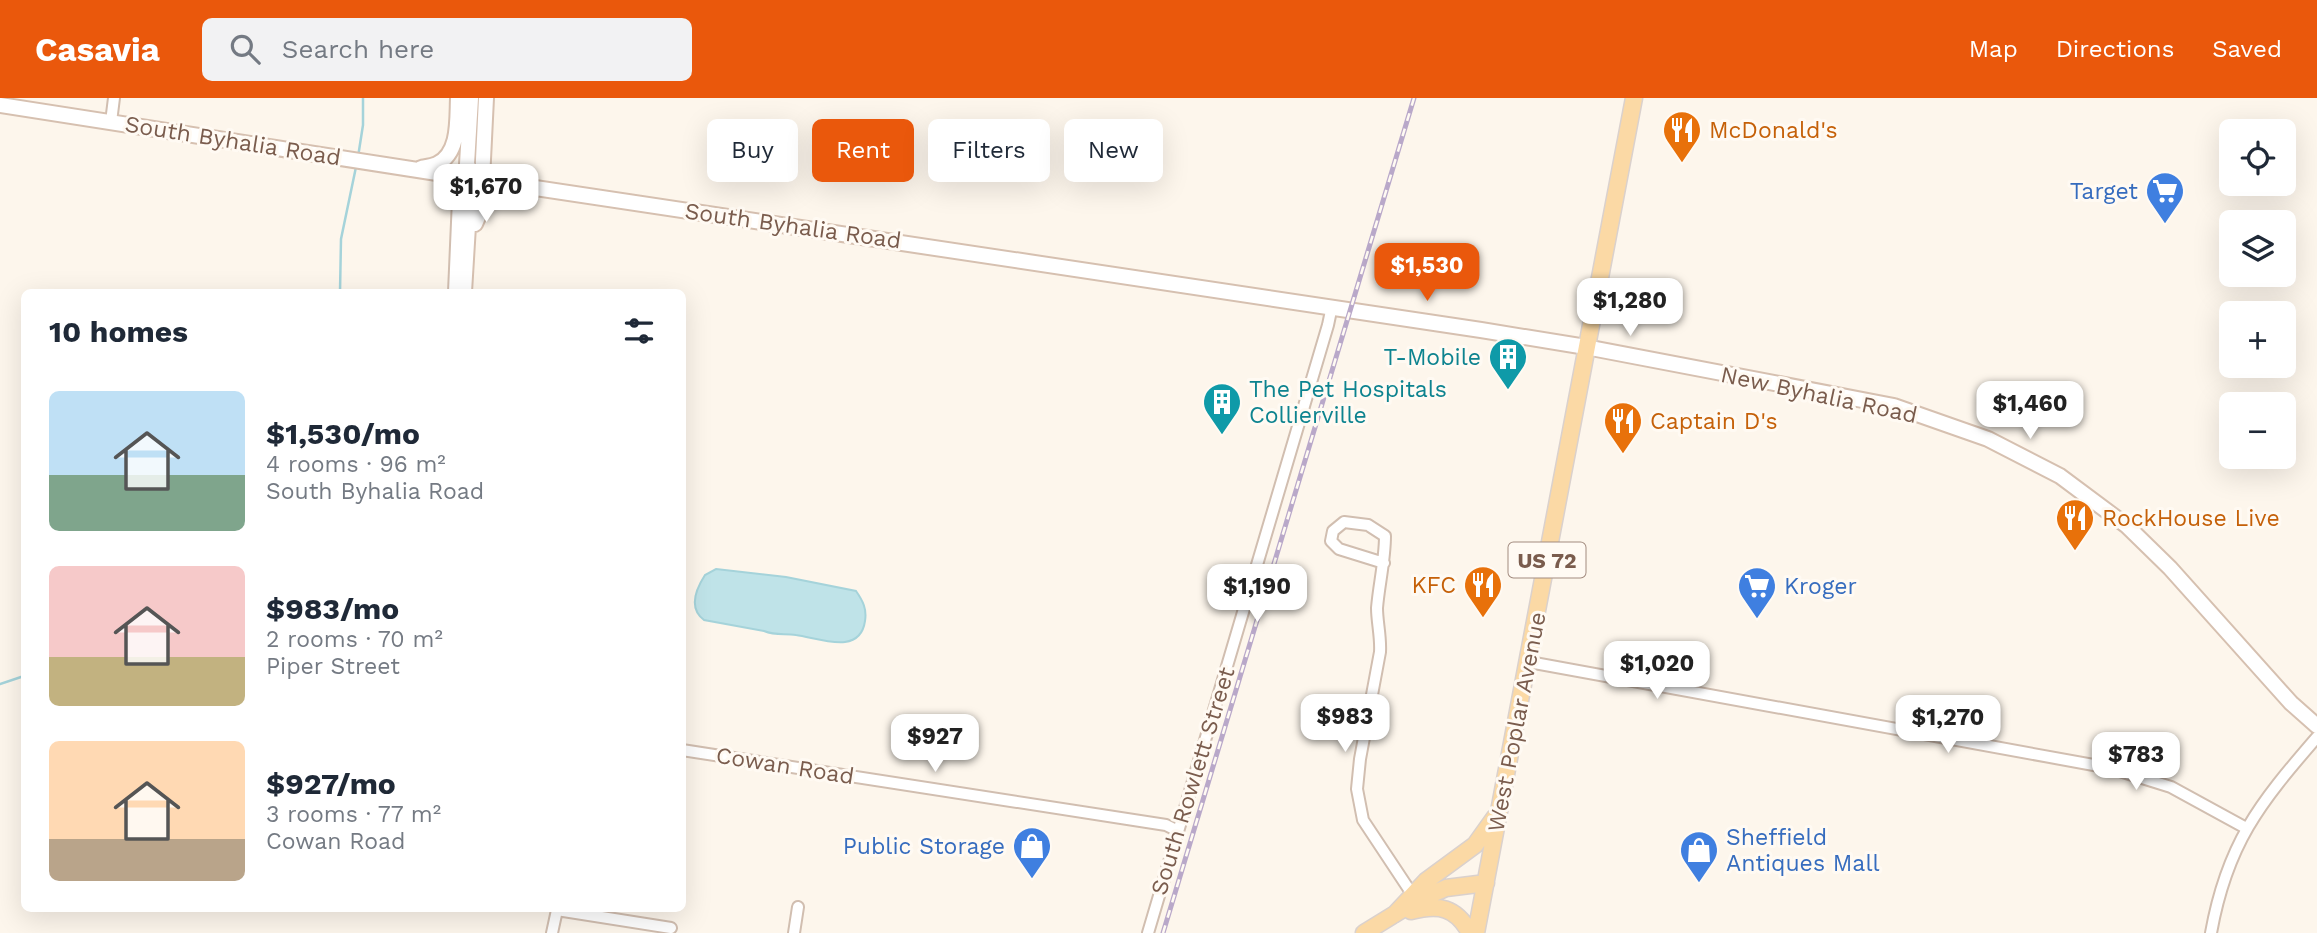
<!DOCTYPE html>
<html lang="en">
<head>
<meta charset="utf-8">
<style>
	body { margin:0; font-family:"Work Sans",sans-serif; background:#f2f2f3; color:#1f2937; height:100vh; display:flex; flex-direction:column; font-size:26px; white-space:nowrap }
	* { box-sizing:border-box; margin:0 }
	p { font-size:23px; color:#747a83 }
	.icon { flex:none; width:38px; height:38px; fill:none; stroke:currentColor; stroke-width:2; stroke-linecap:round; stroke-linejoin:round }
	.map { position:relative; flex:1; overflow:hidden }
	.panel { position:absolute; left:21px; top:191px; width:665px; height:623px; display:flex; flex-direction:column; background:#fff; border-radius:10px; box-shadow:0 7px 28px #0002 }
	.panel>* { flex:none }
	.guide { position:absolute; left:707px; top:21px; width:665px; height:63px; display:flex; gap:14px }
	.buttons { position:absolute; left:2219px; top:21px; display:grid; gap:14px }
	.buttons a { display:grid; place-items:center; width:77px; height:77px; border-radius:10px; background:#fff; box-shadow:0 7px 28px #0002; font-size:35px }
	.price { position:absolute; translate:-50% -60px; padding:0 16px; border-radius:14px; background:#fff; color:#222; font-size:23px; line-height:46px; filter:drop-shadow(0 2px 4px #0008) }
	.price::after { content:''; position:absolute; left:50%; top:42px; width:21px; height:16px; margin-left:-10px; background:inherit; clip-path:polygon(0 0,100% 0,50% 100%) }
	.price.active { background:#ea580c; color:#fff }
	ul { padding:0; list-style:none }
	li { display:flex; align-items:center; gap:21px; height:175px; padding:0 28px }
	li span { display:grid; place-items:center; flex:none; width:196px; height:140px; border-radius:10px; color:#555 }
	li>.icon { margin-inline-start:auto }
	span .icon { width:84px; height:84px; fill:#fffc; stroke-width:1 }
	li b { font-size:30px }
	h2 { display:flex; justify-content:space-between; align-items:center; height:84px; padding:0 28px; font-size:30px }
	.chip { padding:0 24px; border-radius:10px; background:#fff; box-shadow:0 7px 28px #0002; font-size:24px; line-height:63px }
	.chip.active { background:#ea580c; color:#fff }
	header { display:flex; align-items:center; gap:42px; box-sizing:border-box; height:98px; padding:0 35px; background:#ea580c; color:#fff }
	header strong { font-size:33px }
	nav { display:flex; gap:38px; margin-inline-start:auto; font-size:24px }
	.search { width:490px; height:63px; background:#f2f2f3; display:flex; align-items:center; gap:18px; box-sizing:border-box; padding:0 24px; border-radius:10px; color:#747a83; font-size:26px }
	.map>svg:first-child { display:block }
	.water { fill:#bfe3e8; stroke:#a5d3da; stroke-width:2 }
	.lines { fill:none; stroke-linecap:round; stroke-linejoin:round }
	.stream { stroke:#a5d3da; stroke-width:2.5 }
	.street-casing { stroke:#d1beb0; stroke-width:14 }
	.secondary-casing { stroke:#d6c0b0; stroke-width:18 }
	.primary-casing { stroke:#dad1cd; stroke-width:19 }
	.street { stroke:#fff; stroke-width:10 }
	.secondary { stroke:#fff; stroke-width:14 }
	.primary { stroke:#fbd9a5; stroke-width:16 }
	.rail-casing { stroke:#b9a8c9; stroke-width:5 }
	.rail { stroke:#fffaf3; stroke-width:2.5; stroke-dasharray:8; stroke-linecap:butt }
	.labels { text-anchor:middle; dominant-baseline:central; stroke-width:6; stroke-linejoin:round; paint-order:stroke }
	.shield { fill:#fffaf3; stroke:#a28b7f; stroke-width:2 }
	.shield-label { font-size:21px; font-weight:bold; fill:#7a5c4d }
	.food-label { font-size:23px; fill:#c56008; stroke:#fffaf3; text-anchor:start }
	.street-label { font-size:23px; fill:#7a5c4d; stroke:#fffaf3 }
	.shop-label { font-size:23px; fill:#366cbe; stroke:#fffaf3; text-anchor:end }
	.culture-label { font-size:23px; fill:#0d838f; stroke:#fffaf3; text-anchor:end }
</style>
</head>
<body>
<header>
<strong>Casavia</strong>
<div class="search"><svg class="icon" aria-label="search" viewBox="0 0 24 24"><circle cx="10" cy="10" r="6"/><path d="M15 15l6 6"/></svg>Search here</div>
<nav><a>Map</a><a>Directions</a><a>Saved</a></nav>
</header>
<div class="map">
<svg width="2317" height="835" viewBox="0 0 2317 835">
	<rect width="100%" height="100%" fill="#fdf6ec"/>
	<path class="water" d="M 716,471 L 786,479 L 856,493 C 863,503 867,511 865,523 C 860,558 819,540 796,537 C 785,535 776,538 764,533 L 704,522 C 688,510 696,491 705,477 Z"/>
	<g class="lines">
		<path class="stream" d="M 358,59 L 363,27 L 363,0
			M 340,194 L 341,141 L 356,69
			M 0,586 L 24,578"/>
		<defs>
			<path id="street" d="M 111,24 L 114,0
				M 476,118 L 482,82
				M 454,194 L 459,78
				M 1384,465 L 1339,451 L 1331,443 L 1333,433 L 1344,424 L 1368,427 L 1385,438 C 1385,462 1379,486 1377,510 C 1377,524 1381,539 1380,554 L 1360,661 L 1357,691 L 1363,722 L 1416,802
				M 1529,564 L 2110,670 L 2171,689 L 2246,730
				M 682,652 L 1166,727 L 1178,733
				M 552,835 L 557,812 L 671,830
				M 794,835 L 798,809
				M 1148,835 L 1328,227 L 1332,208
				M 2211,835 C 2227,746 2259,706 2317,639"/>
			<path id="secondary" d="M 471,0 L 467,66 L 472,77 L 481,82
				M 0,7 L 482,82 L 1481,232 L 1586,249 L 1894,308 L 1988,341 L 2060,378 L 2127,428 L 2170,470 L 2291,605 L 2317,628
				M 421,70 C 426,69 433,68 437,66 C 460,55 457,21 458,0
				M 459,78 L 469,89 L 470,95 L 464,194
				M 482,82 L 486,0
				M 475,126 C 483,107 490,95 509,86"/>
			<path id="primary" d="M 1411,813 C 1439,806 1456,809 1470,835
				M 1395,816 L 1426,783 L 1475,747 L 1495,719
				M 1364,835 L 1416,803 L 1446,790 L 1486,785
				M 1476,835 L 1634,0"/>
		</defs>
		<use href="#street" class="street-casing"/>
		<use href="#secondary" class="secondary-casing"/>
		<use href="#primary" class="primary-casing"/>
		<use href="#street" class="street"/>
		<use href="#secondary" class="secondary"/>
		<use href="#primary" class="primary"/>
		<defs>
			<path id="rail" d="M 1163,835 L 1414,0"/>
		</defs>
		<use href="#rail" class="rail-casing"/>
		<use href="#rail" class="rail"/>
	</g>
	<defs>
		<symbol id="restaurant-pin" viewBox="-11 -11 22 30"><path d="M0 17L-7.5 6A9.5 9.5 0 1 1 7.5 6Z" fill="#e8710a" stroke="#fffaf3"/><path d="M-5-6h1v4h1v-4h1v4h1v-4h1v5L-1.5 .5V6h-2V.5L-5-1ZM5-6V6H3V1.5H1.5Q1.5-4 5-6Z" fill="#fff"/></symbol>
		<symbol id="supermarket-pin" viewBox="-11 -11 22 30"><path d="M0 17L-7.5 6A9.5 9.5 0 1 1 7.5 6Z" fill="#3f7fe0" stroke="#fffaf3"/><path d="M-6-5.5h2.5l.6 2H6L4.5 2H-2.5L-4.4-4H-6ZM-1.5 3.2a1.3 1.3 0 1 0 .1 0ZM3 3.2a1.3 1.3 0 1 0 .1 0Z" fill="#fff"/></symbol>
		<symbol id="building-pin" viewBox="-11 -11 22 30"><path d="M0 17L-7.5 6A9.5 9.5 0 1 1 7.5 6Z" fill="#0f9aa8" stroke="#fffaf3"/><path d="M-4-6H4V6H1V3H-1V6H-4ZM-2.5-4.3h1.7v1.8h-1.7ZM.8-4.3h1.7v1.8H.8ZM-2.5-1h1.7V.8h-1.7ZM.8-1h1.7V.8H.8Z" fill="#fff"/></symbol>
		<symbol id="shop-pin" viewBox="-11 -11 22 30"><path d="M0 17L-7.5 6A9.5 9.5 0 1 1 7.5 6Z" fill="#3f7fe0" stroke="#fffaf3"/><path d="M-5-2.5h2.3a2.7 3.5 0 0 1 5.4 0H5L5.5 6h-11ZM-1.5-2.5h3a1.5 2.3 0 0 0-3 0Z" fill="#fff"/></symbol>
	</defs>
	<g fill-rule="evenodd">
		<use href="#restaurant-pin" x="1660" y="10" width="44" height="60"/>
		<use href="#supermarket-pin" x="2143" y="71" width="44" height="60"/>
		<use href="#building-pin" x="1486" y="237" width="44" height="60"/>
		<use href="#building-pin" x="1200" y="282" width="44" height="60"/>
		<use href="#restaurant-pin" x="1601" y="301" width="44" height="60"/>
		<use href="#restaurant-pin" x="2053" y="398" width="44" height="60"/>
		<use href="#restaurant-pin" x="1461" y="465" width="44" height="60"/>
		<use href="#supermarket-pin" x="1735" y="466" width="44" height="60"/>
		<use href="#shop-pin" x="1010" y="726" width="44" height="60"/>
		<use href="#shop-pin" x="1677" y="730" width="44" height="60"/>
	</g>
	<g class="labels">
		<rect class="shield" x="1508.5" y="444.5" width="77" height="35" rx="5"/>
		<g class="shield-label">
			<text x="1547" y="462">US 72</text>
		</g>
		<g class="food-label">
			<text x="1709" y="32">McDonald's</text>
			<text x="1650" y="323">Captain D's</text>
			<text x="2102" y="420">RockHouse Live</text>
			<text x="1456" y="487" text-anchor="end">KFC</text>
		</g>
		<g class="street-label">
			<text transform="translate(233 43) rotate(9)">South Byhalia Road</text>
			<text transform="translate(793 128) rotate(8)">South Byhalia Road</text>
			<text transform="translate(1819 297) rotate(12)">New Byhalia Road</text>
			<text transform="translate(1517 624) rotate(-79)">West Poplar Avenue</text>
			<text transform="translate(785 668) rotate(9)">Cowan Road</text>
			<text transform="translate(1193 683) rotate(-73)">South Rowlett Street</text>
		</g>
		<g class="shop-label">
			<text x="2138" y="93">Target</text>
			<text x="1784" y="488" text-anchor="start">Kroger</text>
			<text x="1726" y="739" text-anchor="start">Sheffield<tspan x="1726" dy="26">Antiques Mall</tspan></text>
			<text x="1005" y="748">Public Storage</text>
		</g>
		<g class="culture-label">
			<text x="1481" y="259">T-Mobile</text>
			<text x="1249" y="291" text-anchor="start">The Pet Hospitals<tspan x="1249" dy="26">Collierville</tspan></text>
		</g>
	</g>
</svg>
<div class="buttons">
<a><svg class="icon" aria-label="locate" viewBox="0 0 24 24"><circle cx="12" cy="12" r="6"/><path d="M12 2v4M12 18v4M2 12h4M18 12h4"/></svg></a>
<a><svg class="icon" aria-label="layers" viewBox="0 0 24 24"><path d="M12 4l9 5-9 5-9-5zM3 14l9 5 9-5"/></svg></a>
<a>+</a>
<a>−</a>
</div>
<b class="price" style="left:486px;top:126px">$1,670</b>
<b class="price active" style="left:1427px;top:205px">$1,530</b>
<b class="price" style="left:1630px;top:240px">$1,280</b>
<b class="price" style="left:2030px;top:343px">$1,460</b>
<b class="price" style="left:1257px;top:526px">$1,190</b>
<b class="price" style="left:1657px;top:603px">$1,020</b>
<b class="price" style="left:1345px;top:656px">$983</b>
<b class="price" style="left:1948px;top:657px">$1,270</b>
<b class="price" style="left:935px;top:676px">$927</b>
<b class="price" style="left:2136px;top:694px">$783</b>
<div class="guide">
<a class="chip">Buy</a>
<a class="chip active">Rent</a>
<a class="chip">Filters</a>
<a class="chip">New</a>
</div>
<section class="panel">
<h2>10 homes<svg class="icon" aria-label="filters" viewBox="0 0 24 24"><path d="M4 7h16M4 17h16"/><circle cx="9" cy="7" r="2"/><circle cx="15" cy="17" r="2"/></svg></h2>
<ul>
<li><span style="background:linear-gradient(#bfe0f5 60%,#7fa58c 0)"><svg class="icon" aria-label="home" viewBox="0 0 24 24"><path d="M3 11l9-7 9 7M6 9v11h12V9"/></svg></span><div><b>$1,530/mo</b><p>4 rooms · 96 m²</p><p>South Byhalia Road</p></div></li>
<li><span style="background:linear-gradient(#f6c9c9 65%,#c2b280 0)"><svg class="icon" aria-label="home" viewBox="0 0 24 24"><path d="M3 11l9-7 9 7M6 9v11h12V9"/></svg></span><div><b>$983/mo</b><p>2 rooms · 70 m²</p><p>Piper Street</p></div></li>
<li><span style="background:linear-gradient(#ffd9b3 70%,#b9a48a 0)"><svg class="icon" aria-label="home" viewBox="0 0 24 24"><path d="M3 11l9-7 9 7M6 9v11h12V9"/></svg></span><div><b>$927/mo</b><p>3 rooms · 77 m²</p><p>Cowan Road</p></div></li>
</ul>
</section>
</div>
</body>
</html>
